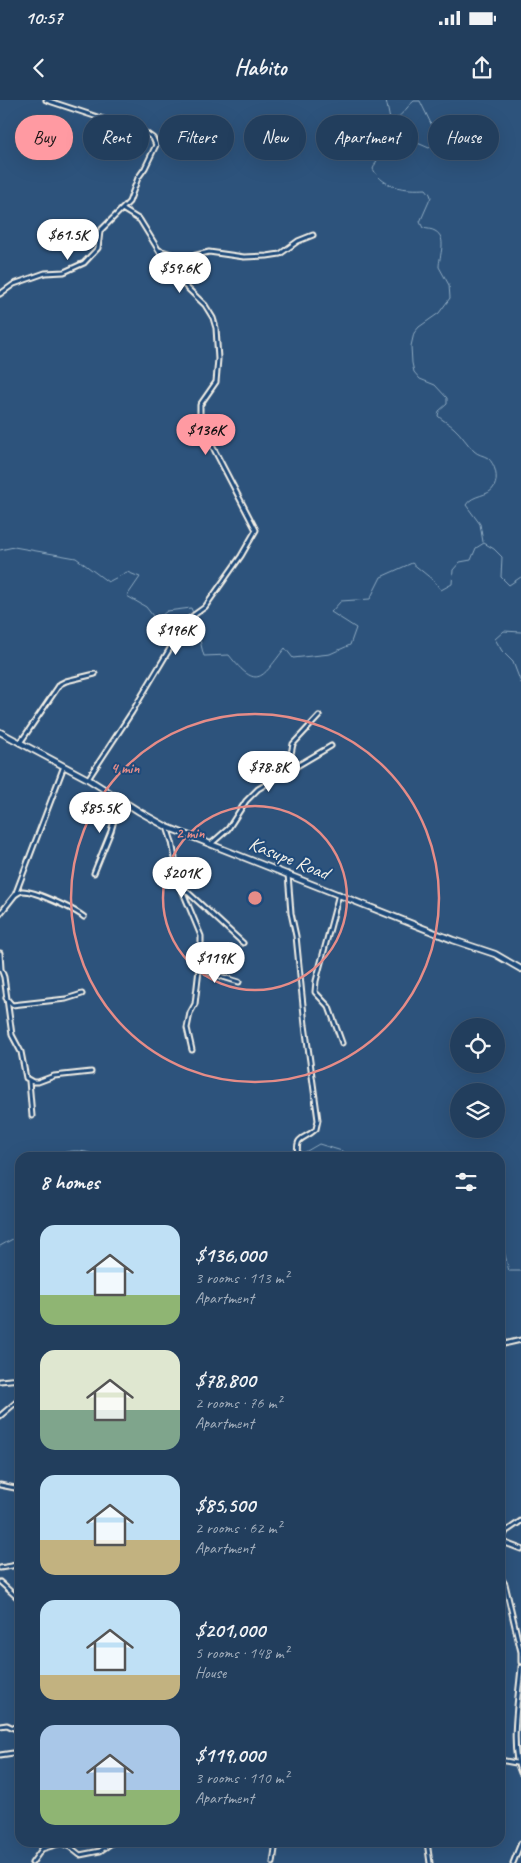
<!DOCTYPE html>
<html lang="en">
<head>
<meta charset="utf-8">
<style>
	body { margin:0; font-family:Caveat,sans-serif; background:#2e4966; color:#f1f3f6; height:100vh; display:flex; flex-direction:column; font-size:19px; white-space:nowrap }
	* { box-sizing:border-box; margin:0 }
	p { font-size:16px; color:#a2aebc }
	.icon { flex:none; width:28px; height:28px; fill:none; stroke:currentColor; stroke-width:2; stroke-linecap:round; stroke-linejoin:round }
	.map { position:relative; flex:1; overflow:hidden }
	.sheet { position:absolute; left:15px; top:1052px; width:490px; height:695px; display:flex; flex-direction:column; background:#223e5d; border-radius:15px; box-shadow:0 5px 20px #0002,0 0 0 1px #3f5772 }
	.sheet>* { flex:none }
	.hud { position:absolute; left:15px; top:15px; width:491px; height:45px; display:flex; gap:10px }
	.tools { position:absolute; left:450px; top:918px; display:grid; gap:10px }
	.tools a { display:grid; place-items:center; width:55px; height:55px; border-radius:50%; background:#223e5d; box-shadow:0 5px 20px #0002,0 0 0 1px #3f5772; font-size:25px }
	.price { position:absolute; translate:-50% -42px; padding:0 11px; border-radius:18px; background:#fff; color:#222; font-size:16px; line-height:32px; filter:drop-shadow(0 1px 2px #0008) }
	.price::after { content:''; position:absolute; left:50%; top:30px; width:15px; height:11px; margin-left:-8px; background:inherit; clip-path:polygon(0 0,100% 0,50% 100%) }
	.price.selected { background:#ff9aa2; color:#111 }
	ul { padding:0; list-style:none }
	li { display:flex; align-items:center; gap:15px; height:125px; padding:0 25px }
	li span { display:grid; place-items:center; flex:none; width:140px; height:100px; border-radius:15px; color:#555 }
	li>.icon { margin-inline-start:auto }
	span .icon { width:60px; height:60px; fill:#fffc; stroke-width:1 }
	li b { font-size:21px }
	h2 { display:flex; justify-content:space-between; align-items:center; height:60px; padding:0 25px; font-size:21px }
	.chip { padding:0 18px; border-radius:22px; background:#223e5d; box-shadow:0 5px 20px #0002,0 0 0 1px #3f5772; font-size:18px; line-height:45px }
	.chip.selected { background:#ff9aa2; color:#111 }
	.status { display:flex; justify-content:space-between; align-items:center; height:35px; padding:0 25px; background:#223e5d; direction:ltr }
	.status svg { height:14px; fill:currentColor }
	header { display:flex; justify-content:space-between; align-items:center; height:65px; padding:0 25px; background:#223e5d; font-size:22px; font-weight:600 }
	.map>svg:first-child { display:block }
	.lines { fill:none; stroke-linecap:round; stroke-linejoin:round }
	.stream { stroke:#8eaac1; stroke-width:1 }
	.street-casing { stroke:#f4f1e8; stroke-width:7 }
	.secondary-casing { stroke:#f4f1e8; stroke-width:8 }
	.street { stroke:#1f4a7a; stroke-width:3 }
	.secondary { stroke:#1f4a7a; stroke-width:4.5 }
	.ring { fill:none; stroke:#e58c88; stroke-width:2.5 }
	.labels { text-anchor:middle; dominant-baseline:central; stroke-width:4; stroke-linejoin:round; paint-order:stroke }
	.street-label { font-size:20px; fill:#f4f1e8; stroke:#1f4a7a }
	.centre { fill:#e58c88; stroke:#1f4a7a; stroke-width:2.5 }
	.ring-label { font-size:15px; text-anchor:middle; font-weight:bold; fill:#e58c88; stroke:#1f4a7a; stroke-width:4; stroke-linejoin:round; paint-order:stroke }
</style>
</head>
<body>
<div class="status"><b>10:57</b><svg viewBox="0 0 49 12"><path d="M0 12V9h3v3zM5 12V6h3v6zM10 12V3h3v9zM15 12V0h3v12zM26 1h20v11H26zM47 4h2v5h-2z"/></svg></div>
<header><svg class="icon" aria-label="back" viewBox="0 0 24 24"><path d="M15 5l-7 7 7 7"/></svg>Habito<svg class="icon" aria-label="share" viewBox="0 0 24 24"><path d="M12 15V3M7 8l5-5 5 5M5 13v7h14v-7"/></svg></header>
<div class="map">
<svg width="521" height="1763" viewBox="0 0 521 1763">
	<rect width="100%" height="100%" fill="#2d537c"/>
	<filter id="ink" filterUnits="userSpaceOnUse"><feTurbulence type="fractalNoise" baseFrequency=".02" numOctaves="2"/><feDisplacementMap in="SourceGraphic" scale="10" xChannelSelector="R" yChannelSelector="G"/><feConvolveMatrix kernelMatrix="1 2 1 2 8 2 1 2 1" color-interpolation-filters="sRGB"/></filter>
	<g filter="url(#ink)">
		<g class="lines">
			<path class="stream" d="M 386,0 L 390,20 C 401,19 406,7 414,1 L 420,1 L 437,36 L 436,43 L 429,48 L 413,41 L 404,41 L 388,47 L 380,53 L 373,69 C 384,89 406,90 426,89 L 430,94 L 431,97 L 420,122 L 423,128 C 427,129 432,129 435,131 C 448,138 439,156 439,167 L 449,185 L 450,198 L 439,213 L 419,227 L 414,233 L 411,246 L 412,263 L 414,272 L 420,279 L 435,285 L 447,298 L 447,304 L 439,311 L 438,316 C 443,321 449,323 454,328 C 461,334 467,344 474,351 C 478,355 483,355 488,358 C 495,364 499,378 494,387 C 489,397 472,394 466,405 L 480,424 L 483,442
				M 0,450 L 14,447 L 76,458 L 108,482 L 127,472 L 140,477 L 127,496 L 146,507 L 156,520 L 167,511 L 191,508 C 198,523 199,540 204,556 L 229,555 C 258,592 262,577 285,548 L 293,558 L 330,554 L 350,545 L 356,528 L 331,512 L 341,501 L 370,499 L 381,477 L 412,463 L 433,480 L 441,490 L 452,484 L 453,470 L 460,462 L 471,460 L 476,448 L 484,443 L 494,449 L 502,457 L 501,477 L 509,485 L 521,477
				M 521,532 L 504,531 L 495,539 L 502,551 L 513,562 L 521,583
				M 300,1055 L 319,1044 L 342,1051 L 350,1058
				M 49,1058 C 69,1049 82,1048 102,1058
				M 0,1146 L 20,1135
				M 500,1146 L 503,1147 L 509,1171 L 521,1171"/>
			<defs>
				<path id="street" d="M 159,150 L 184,158 L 209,152 L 244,157 L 267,156 L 280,154 L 298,141 L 313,135
					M 0,194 L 14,184 L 45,173 L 64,172 L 84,163 L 98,148 L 100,131 L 129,102 L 138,78 L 145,68 L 156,45 L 153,38 L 146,33 L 46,0
					M 20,643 L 60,584 L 66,581 L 95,574
					M 273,678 L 284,667 L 290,659 L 293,644 L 319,616
					M 88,679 L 132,612 L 187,520 L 205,507 L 241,456 L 256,430 L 204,330 L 200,316 L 200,305 L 216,282 L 218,259 L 216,228 L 213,218 L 205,205 L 181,182 L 169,167 L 140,120 L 122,109
					M 167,727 L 172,742 L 180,785 L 243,843
					M 212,743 L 228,729 L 246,701 L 258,689 L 331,646
					M 94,773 L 111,731 L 120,699
					M 288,774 L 291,813 L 296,836 L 305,925 L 318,1020 L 316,1029 C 302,1042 295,1034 298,1058
					M 180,785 L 201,836 L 201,852 L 195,904 L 190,913 L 187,928 L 192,950
					M 339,794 L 316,881 L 315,892 L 329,907 L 342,943
					M 15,795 C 18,793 19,792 22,791 C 33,790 76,810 84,817
					M 0,814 L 15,795 L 64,666
					M 0,853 L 1,869 L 4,877 L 12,935 L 21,952 L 26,978 L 33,982 L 38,982 L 54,976 L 91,972
					M 200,867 L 207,872 L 239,882
					M 6,898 L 12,905 L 66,899 L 82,894
					M 29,981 L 32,1016
					M 500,1245 L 521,1240
					M 0,1281 L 20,1279
					M 0,1316 L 20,1299
					M 0,1385 L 20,1389
					M 500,1430 L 508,1430 L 521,1421
					M 500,1441 L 521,1449
					M 500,1442 L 507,1430
					M 0,1468 L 12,1466 L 20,1462
					M 500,1476 L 505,1484 L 521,1552 L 521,1562
					M 0,1482 L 20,1500
					M 521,1567 C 519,1595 509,1648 521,1673
					M 0,1626 L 7,1625 L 20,1631
					M 0,1655 L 20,1652
					M 500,1660 L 516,1663
					M 427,1742 L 430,1763
					M 42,1749 L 62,1743 L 70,1747 L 80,1755 L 100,1751 L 113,1742
					M 32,1763 L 47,1742
					M 273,1763 L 276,1742
					M 513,1763 L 521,1743"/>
				<path id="secondary" d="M 0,632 L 88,679 L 140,712 L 167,727 L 453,840 L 495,854 L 521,869"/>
			</defs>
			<use href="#street" class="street-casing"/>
			<use href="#secondary" class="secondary-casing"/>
			<use href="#street" class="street"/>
			<use href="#secondary" class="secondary"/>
		</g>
	</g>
	<g class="ring">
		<circle cx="255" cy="798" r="92"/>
		<circle cx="255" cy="798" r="184"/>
	</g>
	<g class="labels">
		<g class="street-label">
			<text transform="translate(289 758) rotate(22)">Kasupe Road</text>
		</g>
	</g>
	<circle cx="255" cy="798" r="8" class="centre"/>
	<g class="ring-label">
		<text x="125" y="673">4 min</text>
		<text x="190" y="738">2 min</text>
	</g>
</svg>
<div class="tools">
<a><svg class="icon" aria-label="locate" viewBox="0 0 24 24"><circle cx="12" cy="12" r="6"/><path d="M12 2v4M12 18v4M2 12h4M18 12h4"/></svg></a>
<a><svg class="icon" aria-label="layers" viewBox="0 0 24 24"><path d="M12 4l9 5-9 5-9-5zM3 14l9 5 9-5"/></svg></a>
</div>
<b class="price" style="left:68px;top:161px">$61.5K</b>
<b class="price" style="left:180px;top:194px">$59.6K</b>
<b class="price selected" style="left:206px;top:356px">$136K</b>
<b class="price" style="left:176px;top:556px">$196K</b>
<b class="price" style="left:269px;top:693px">$78.8K</b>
<b class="price" style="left:100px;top:734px">$85.5K</b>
<b class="price" style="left:182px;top:799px">$201K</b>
<b class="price" style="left:215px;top:884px">$119K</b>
<div class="hud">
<a class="chip selected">Buy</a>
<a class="chip">Rent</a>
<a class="chip">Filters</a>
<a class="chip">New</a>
<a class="chip">Apartment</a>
<a class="chip">House</a>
</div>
<section class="sheet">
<h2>8 homes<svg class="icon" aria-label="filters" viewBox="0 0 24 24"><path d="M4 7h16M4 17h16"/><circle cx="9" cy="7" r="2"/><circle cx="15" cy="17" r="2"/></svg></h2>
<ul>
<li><span style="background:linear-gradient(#bfe0f5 70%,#8fb573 0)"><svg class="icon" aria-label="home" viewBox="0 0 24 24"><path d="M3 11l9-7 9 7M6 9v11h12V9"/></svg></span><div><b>$136,000</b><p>3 rooms · 113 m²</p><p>Apartment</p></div></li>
<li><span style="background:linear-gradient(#dfe7d0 60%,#7fa58c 0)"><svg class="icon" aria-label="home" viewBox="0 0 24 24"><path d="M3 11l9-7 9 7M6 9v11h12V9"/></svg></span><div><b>$78,800</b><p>2 rooms · 76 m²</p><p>Apartment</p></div></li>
<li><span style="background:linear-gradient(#bfe0f5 65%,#c2b280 0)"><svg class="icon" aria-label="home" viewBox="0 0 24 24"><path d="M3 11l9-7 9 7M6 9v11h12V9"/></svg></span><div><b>$85,500</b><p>2 rooms · 62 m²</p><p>Apartment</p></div></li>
<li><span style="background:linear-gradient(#bfe0f5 75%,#c2b280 0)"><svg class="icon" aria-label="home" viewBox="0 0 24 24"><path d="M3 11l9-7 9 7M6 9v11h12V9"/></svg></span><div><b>$201,000</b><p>5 rooms · 148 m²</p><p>House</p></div></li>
<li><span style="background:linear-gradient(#a9c7e8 65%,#8fb573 0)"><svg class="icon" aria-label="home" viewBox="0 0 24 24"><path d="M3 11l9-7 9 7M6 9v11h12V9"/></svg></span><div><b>$119,000</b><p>3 rooms · 110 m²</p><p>Apartment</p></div></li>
</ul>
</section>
</div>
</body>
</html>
